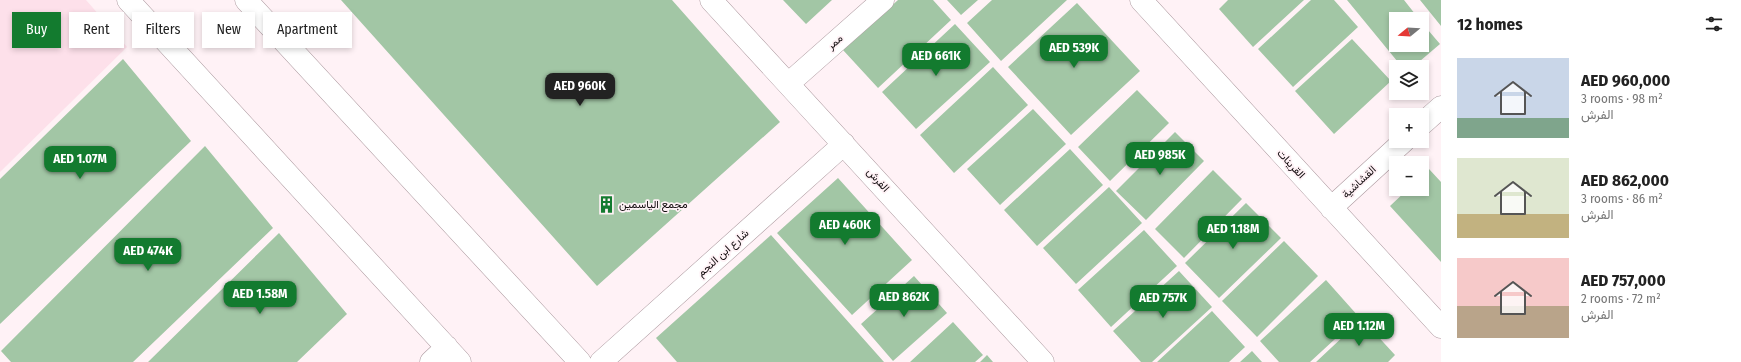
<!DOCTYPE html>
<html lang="en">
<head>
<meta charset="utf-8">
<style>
	body { margin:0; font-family:"Fira Sans Condensed",Vazirmatn,sans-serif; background:#f6f6f6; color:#222; height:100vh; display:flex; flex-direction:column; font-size:15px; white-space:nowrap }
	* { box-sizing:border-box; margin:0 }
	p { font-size:13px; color:#767676 }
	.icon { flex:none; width:22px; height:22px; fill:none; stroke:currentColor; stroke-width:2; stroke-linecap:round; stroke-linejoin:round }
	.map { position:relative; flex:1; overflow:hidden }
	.details { display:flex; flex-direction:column; background:#fff; width:300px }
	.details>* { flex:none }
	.hud { position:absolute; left:12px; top:12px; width:380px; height:36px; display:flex; gap:8px }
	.needle { width:26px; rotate:252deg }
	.buttons { position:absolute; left:1389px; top:12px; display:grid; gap:8px }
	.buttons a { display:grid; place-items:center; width:40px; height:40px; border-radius:0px; background:#fff; box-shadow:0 2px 6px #0003; font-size:20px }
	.price { position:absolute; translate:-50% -34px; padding:0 9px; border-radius:8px; background:#137b2f; color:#fff; font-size:13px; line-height:26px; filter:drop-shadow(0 1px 2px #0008) }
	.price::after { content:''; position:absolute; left:50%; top:24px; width:12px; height:9px; margin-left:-6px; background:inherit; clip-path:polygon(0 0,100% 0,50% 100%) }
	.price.on { background:#222; color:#fff }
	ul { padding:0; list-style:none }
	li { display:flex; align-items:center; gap:12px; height:100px; padding:0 16px }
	li span { display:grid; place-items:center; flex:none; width:112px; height:80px; border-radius:0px; color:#555 }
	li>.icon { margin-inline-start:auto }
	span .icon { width:48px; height:48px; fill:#fffc; stroke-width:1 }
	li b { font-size:17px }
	h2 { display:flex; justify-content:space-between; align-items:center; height:48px; padding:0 16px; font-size:17px }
	.chip { padding:0 14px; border-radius:0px; background:#fff; box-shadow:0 2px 6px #0003; font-size:14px; line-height:36px }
	.chip.on { background:#137b2f; color:#fff }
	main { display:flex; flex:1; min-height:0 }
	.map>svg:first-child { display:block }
	.built { fill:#fde0ea }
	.building { fill:#a2c6a5 }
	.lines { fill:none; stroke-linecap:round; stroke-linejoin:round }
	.minor-casing { stroke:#ac999f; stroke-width:23 }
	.minor { stroke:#fff; stroke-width:22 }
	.labels { text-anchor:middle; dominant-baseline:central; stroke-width:3.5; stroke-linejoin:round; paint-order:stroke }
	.street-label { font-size:11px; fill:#110b0d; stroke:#fff2f6 }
	.poi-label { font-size:11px; fill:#110b0d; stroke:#fff2f6; text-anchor:start }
</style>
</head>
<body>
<main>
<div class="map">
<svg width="1441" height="362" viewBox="0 0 1441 362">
	<rect width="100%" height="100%" fill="#fff2f6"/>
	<path class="built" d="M 0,0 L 86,0 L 127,47 L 0,172 Z"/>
	<path class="building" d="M 341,0 L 672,0 L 780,122 L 597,286 Z
		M 783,0 L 832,0 L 806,24 Z
		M 898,0 L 933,0 L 951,20 L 878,88 L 843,50 Z
		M 947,0 L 978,0 L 961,15 Z
		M 992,0 L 1067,0 L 1001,61 L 967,23 Z
		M 1228,0 L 1304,0 L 1253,47 L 1219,9 Z
		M 1311,0 L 1334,0 L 1358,27 L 1293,87 L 1258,49 Z
		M 1347,0 L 1404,0 L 1419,19 L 1396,19 L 1396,45 L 1422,45 L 1422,23 L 1440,44 L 1413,67 L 1402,67 Z
		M 1420,0 L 1441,0 L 1441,26 Z
		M 1077,3 L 1140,71 L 1071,135 L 1008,67 Z
		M 955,24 L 990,62 L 916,129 L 882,92 Z
		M 1352,39 L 1391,81 L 1334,134 L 1295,91 Z
		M 123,59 L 191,141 L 0,324 L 0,179 Z
		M 993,67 L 1028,105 L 954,173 L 920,135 Z
		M 1137,90 L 1169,123 L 1110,181 L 1078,147 Z
		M 1033,109 L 1066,144 L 1000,205 L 967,169 Z
		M 1175,132 L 1204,161 L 1146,220 L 1116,191 Z
		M 205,146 L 273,228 L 133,362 L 11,362 L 1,351 Z
		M 1070,149 L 1103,185 L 1037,246 L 1004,210 Z
		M 1429,169 L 1441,182 L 1441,262 L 1390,206 L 1408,189 L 1422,189 L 1422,176 Z
		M 1213,170 L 1242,199 L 1184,258 L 1155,229 Z
		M 838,178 L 912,260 L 852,315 L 777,233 Z
		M 1109,187 L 1142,223 L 1076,284 L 1043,248 Z
		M 1246,203 L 1281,238 L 1219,298 L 1185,263 Z
		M 1144,230 L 1177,266 L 1111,327 L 1078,290 Z
		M 279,233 L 347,314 L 297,362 L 148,362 Z
		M 771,235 L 884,362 L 677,362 L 656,338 Z
		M 1284,241 L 1318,276 L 1257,337 L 1222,301 Z
		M 1179,271 L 1212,307 L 1152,362 L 1141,362 L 1113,331 Z
		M 914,276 L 947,313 L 893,361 L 861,324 Z
		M 1326,280 L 1359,317 L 1310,362 L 1279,362 L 1260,341 Z
		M 1212,311 L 1245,347 L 1229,362 L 1157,362 Z
		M 1362,319 L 1395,355 L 1388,362 L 1316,362 Z
		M 953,322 L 983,355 L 975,362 L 910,362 Z
		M 1252,351 L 1262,362 L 1240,362 Z
		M 987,355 L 993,362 L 980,362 Z"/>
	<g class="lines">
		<defs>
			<path id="minor" d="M 128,0 L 460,362
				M 246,0 L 580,362
				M 711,0 L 1043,362
				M 1141,0 L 1441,327
				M 788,84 L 883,0
				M 1422,124 L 1441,107
				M 1331,208 L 1404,141
				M 431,362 L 447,347
				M 601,362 L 844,144"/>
		</defs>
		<use href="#minor" class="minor-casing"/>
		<use href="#minor" class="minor"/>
	</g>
	<defs>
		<symbol id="building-bare" viewBox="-9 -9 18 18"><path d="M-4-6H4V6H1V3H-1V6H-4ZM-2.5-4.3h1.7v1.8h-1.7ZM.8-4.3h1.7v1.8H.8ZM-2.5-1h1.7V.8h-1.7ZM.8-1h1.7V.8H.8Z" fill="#137b2f" stroke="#fff2f6" stroke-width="2.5" paint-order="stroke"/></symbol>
	</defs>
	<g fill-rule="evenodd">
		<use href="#building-bare" x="594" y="192" width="25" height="25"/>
	</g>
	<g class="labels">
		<g class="street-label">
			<text transform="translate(835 42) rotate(-41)">ممر</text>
			<text transform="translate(1291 164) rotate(47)">القرينات</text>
			<text transform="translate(878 180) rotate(48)">الفرش</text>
			<text transform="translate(1359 182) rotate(-43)">القشاشية</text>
			<text transform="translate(723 253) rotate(-42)">شارع ابن النجم</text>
		</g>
		<g class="poi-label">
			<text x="619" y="204">مجمع الياسمين</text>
		</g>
	</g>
</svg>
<div class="buttons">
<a><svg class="needle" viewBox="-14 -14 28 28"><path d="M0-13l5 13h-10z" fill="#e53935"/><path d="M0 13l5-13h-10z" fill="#767676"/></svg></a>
<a><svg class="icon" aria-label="layers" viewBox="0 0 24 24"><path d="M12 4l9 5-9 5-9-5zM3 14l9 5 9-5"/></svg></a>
<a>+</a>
<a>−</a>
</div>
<b class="price" style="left:1074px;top:69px">AED 539K</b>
<b class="price" style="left:936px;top:77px">AED 661K</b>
<b class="price on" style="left:580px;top:107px">AED 960K</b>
<b class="price" style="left:1160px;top:176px">AED 985K</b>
<b class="price" style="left:80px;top:180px">AED 1.07M</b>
<b class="price" style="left:845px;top:246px">AED 460K</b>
<b class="price" style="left:1233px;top:250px">AED 1.18M</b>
<b class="price" style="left:148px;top:272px">AED 474K</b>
<b class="price" style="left:260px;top:315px">AED 1.58M</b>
<b class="price" style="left:904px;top:318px">AED 862K</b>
<b class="price" style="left:1163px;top:319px">AED 757K</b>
<b class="price" style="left:1359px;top:347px">AED 1.12M</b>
<div class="hud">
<a class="chip on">Buy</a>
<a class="chip">Rent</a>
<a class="chip">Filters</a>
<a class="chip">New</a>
<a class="chip">Apartment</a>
</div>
</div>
<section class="details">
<h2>12 homes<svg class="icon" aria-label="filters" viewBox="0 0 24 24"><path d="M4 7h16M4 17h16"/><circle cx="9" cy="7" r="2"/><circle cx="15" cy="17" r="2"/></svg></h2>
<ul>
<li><span style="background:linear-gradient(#c9d6e8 75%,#7fa58c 0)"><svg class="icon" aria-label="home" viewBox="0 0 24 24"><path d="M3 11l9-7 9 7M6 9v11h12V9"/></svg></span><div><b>AED 960,000</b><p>3 rooms · 98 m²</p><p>الفرش</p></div></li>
<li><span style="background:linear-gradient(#dfe7d0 70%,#c2b280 0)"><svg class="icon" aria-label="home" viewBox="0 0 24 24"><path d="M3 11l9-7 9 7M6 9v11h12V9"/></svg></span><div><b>AED 862,000</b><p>3 rooms · 86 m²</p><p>الفرش</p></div></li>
<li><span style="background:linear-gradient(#f6c9c9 60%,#b9a48a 0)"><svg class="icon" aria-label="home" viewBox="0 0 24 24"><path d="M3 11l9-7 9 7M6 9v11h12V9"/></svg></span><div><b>AED 757,000</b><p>2 rooms · 72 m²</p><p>الفرش</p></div></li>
</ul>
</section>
</main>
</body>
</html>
